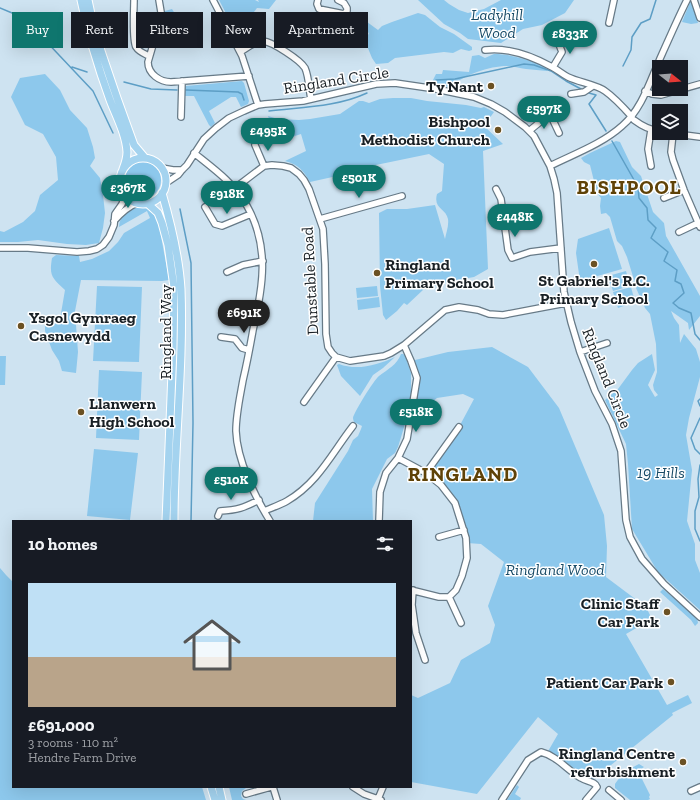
<!DOCTYPE html>
<html lang="en">
<head>
<meta charset="utf-8">
<style>
	body { margin:0; font-family:"Zilla Slab",serif; background:#20242c; color:#f1f3f6; height:100vh; display:flex; flex-direction:column; font-size:15px; white-space:nowrap }
	* { box-sizing:border-box; margin:0 }
	p { font-size:13px; color:#9ea1a6 }
	.icon { flex:none; width:22px; height:22px; fill:none; stroke:currentColor; stroke-width:2; stroke-linecap:round; stroke-linejoin:round }
	.map { position:relative; flex:1; overflow:hidden }
	.panel { position:absolute; left:12px; top:520px; width:400px; height:268px; display:flex; flex-direction:column; background:#171b24; border-radius:0px; box-shadow:0 4px 16px #0002 }
	.panel>* { flex:none }
	.top-card { position:absolute; left:12px; top:12px; width:400px; height:36px; display:flex; gap:8px }
	.needle { width:26px; rotate:107deg }
	.buttons { position:absolute; left:652px; top:60px; display:grid; gap:8px }
	.buttons a { display:grid; place-items:center; width:36px; height:36px; border-radius:0px; background:#171b24; box-shadow:0 4px 16px #0002; font-size:20px }
	.price { position:absolute; translate:-50% -34px; padding:0 9px; border-radius:14px; background:#0f766e; color:#fff; font-size:13px; line-height:26px; filter:drop-shadow(0 1px 2px #0008) }
	.price::after { content:''; position:absolute; left:50%; top:24px; width:12px; height:9px; margin-left:-6px; background:inherit; clip-path:polygon(0 0,100% 0,50% 100%) }
	.price.selected { background:#222; color:#fff }
	ul { padding:0; list-style:none }
	li { display:grid; align-content:center; gap:8px; height:212px; padding:0 16px }
	li span { display:grid; place-items:center; height:124px; border-radius:0px; color:#555 }
	li>.icon { margin-inline-start:auto }
	span .icon { width:72px; height:72px; fill:#fffc; stroke-width:1 }
	li b { font-size:17px }
	h2 { display:flex; justify-content:space-between; align-items:center; height:48px; padding:0 16px; font-size:17px }
	.chip { padding:0 14px; border-radius:0px; background:#171b24; box-shadow:0 4px 16px #0002; font-size:14px; line-height:36px }
	.chip.selected { background:#0f766e; color:#fff }
	.map>svg:first-child { display:block }
	.green { fill:#8dc8ec }
	.lines { fill:none; stroke-linecap:round; stroke-linejoin:round }
	.stream { stroke:#5d9ec5; stroke-width:1.5 }
	.minor-casing { stroke:#677a87; stroke-width:8 }
	.major-casing { stroke:#fff; stroke-width:9 }
	.minor { stroke:#fff; stroke-width:5.5 }
	.major { stroke:#a4d3ef; stroke-width:7 }
	.poi-dot { fill:#6b5123; stroke:#fff; stroke-width:1.5 }
	.labels { text-anchor:middle; dominant-baseline:central; stroke-width:3; stroke-linejoin:round; paint-order:stroke }
	.park-label { font-size:16px; font-style:italic; fill:#184b67; stroke:#fff }
	.street-label { font-size:16px; fill:#192025; stroke:#fff }
	.poi-label { font-size:16px; font-weight:bold; fill:#192025; stroke:#fff; text-anchor:end }
	.district-label { font-size:20px; font-weight:bold; letter-spacing:1px; fill:#5f4207; stroke:#fff }
</style>
</head>
<body>
<div class="map">
<svg width="700" height="800" viewBox="0 0 700 800">
	<rect width="100%" height="100%" fill="#cee3f1"/>
	<path class="green" d="M 219,0 L 255,0 L 259,2 L 258,0 L 276,0 L 269,9 L 257,8 L 248,20 L 249,23 L 258,29 L 260,38 L 243,46 Z
		M 418,0 L 444,0 L 449,4 L 459,10 L 468,13 L 484,9 L 501,0 L 574,0 L 565,13 L 542,25 L 523,29 L 501,43 L 468,39 L 460,33 L 444,24 Z
		M 691,0 L 698,23 L 691,24 L 682,22 Z
		M 172,9 C 178,18 182,29 189,38 L 182,44 L 160,38 L 165,21 L 165,11 Z
		M 351,13 L 363,19 L 378,30 L 382,26 L 392,22 L 418,13 L 425,15 L 440,27 L 454,34 L 472,47 L 472,50 L 469,51 L 461,49 L 453,53 L 444,52 L 395,58 L 388,63 L 376,64 L 372,58 L 365,41 L 369,33 L 367,32 L 364,38 L 359,36 L 361,28 L 351,25 L 349,16 Z
		M 494,54 C 512,54 528,60 545,66 L 547,71 C 540,70 533,70 526,69 C 519,68 513,66 507,66 C 489,66 464,75 450,87 L 431,84 L 436,74 L 442,74 L 443,70 L 469,72 L 472,56 L 479,55 L 485,58 Z
		M 45,74 L 60,90 L 70,110 L 87,128 L 93,147 L 95,158 L 90,166 L 100,178 L 103,195 L 105,213 L 103,228 L 99,243 L 86,245 L 67,244 L 38,240 L 18,242 L 0,242 L 0,231 L 4,232 L 23,222 L 35,211 L 40,195 L 58,180 L 56,157 L 43,134 L 25,125 L 11,97 L 20,78 Z
		M 242,81 L 244,83 L 249,101 L 248,104 L 241,107 L 236,97 L 231,97 L 209,111 L 215,123 L 211,127 L 209,125 L 194,96 L 185,96 L 185,87 L 186,86 Z
		M 393,98 L 411,98 L 427,101 L 466,105 L 481,108 L 484,107 L 494,112 L 484,126 L 503,144 L 483,151 L 488,269 L 474,277 L 451,281 L 424,289 L 407,305 L 404,303 L 397,311 L 386,320 L 383,315 L 380,286 L 379,213 L 387,209 L 407,209 L 435,205 L 445,239 C 446,233 449,226 448,219 C 446,208 433,209 437,194 L 442,191 L 444,164 L 429,154 L 371,166 L 355,172 L 310,182 C 303,170 299,165 285,161 L 306,151 L 301,134 L 270,144 L 269,141 L 274,133 L 268,116 L 278,119 L 299,120 L 310,119 L 340,114 L 359,101 L 363,101 L 369,103 L 380,99 Z
		M 616,141 L 620,142 L 632,167 L 641,176 L 653,212 L 664,223 L 666,236 L 700,296 L 700,316 L 689,330 L 688,323 L 671,311 L 674,318 L 679,325 L 680,343 L 684,334 L 696,349 L 700,362 L 700,377 L 689,418 L 686,435 L 692,470 L 687,521 L 695,544 L 695,560 L 700,573 L 700,610 L 658,572 L 632,529 L 628,464 L 626,444 L 605,400 L 618,389 L 632,370 L 638,363 L 652,354 L 655,370 L 648,385 L 655,397 L 658,395 L 654,390 L 653,385 L 657,372 L 656,344 L 650,314 L 645,308 L 636,288 L 635,283 L 627,257 L 622,246 L 617,241 L 610,217 L 606,213 L 601,214 L 600,206 L 601,198 L 597,193 L 590,165 L 584,162 L 581,158 L 590,153 Z
		M125 180a18 18 0 1 1 36 0a18 18 0 1 1-36 0Z
		M 138,207 L 149,209 L 156,217 L 159,225 L 169,280 L 162,281 L 81,280 L 75,311 L 78,352 L 76,373 L 62,371 L 59,361 L 52,350 L 45,331 L 45,323 L 57,321 L 60,319 L 65,290 C 52,278 49,276 52,258 L 56,255 L 79,256 L 80,262 L 92,259 L 109,251 L 118,242 L 124,233 L 150,218 L 147,211 L 119,227 C 119,216 128,211 138,207 Z
		M 609,228 L 622,269 L 580,281 L 576,253 L 578,239 Z
		M 626,271 L 630,286 L 613,291 L 608,276 Z
		M 97,286 L 142,287 L 139,362 L 93,361 Z
		M 377,286 L 378,296 L 357,298 L 356,288 Z
		M 631,287 L 635,302 L 618,308 L 613,292 Z
		M 379,297 L 380,307 L 358,310 L 357,300 Z
		M 492,347 L 528,367 L 559,408 L 604,515 L 607,546 L 606,577 L 646,607 L 652,619 L 626,634 L 667,705 L 688,695 L 692,703 L 672,713 L 673,715 L 590,782 L 547,753 L 558,734 L 538,717 L 477,794 L 411,782 L 411,695 L 418,698 L 450,683 L 461,660 L 490,643 L 495,625 L 488,606 L 504,562 L 481,544 L 467,543 L 455,503 L 426,473 L 459,427 L 474,399 L 463,394 L 437,398 L 409,420 L 417,378 L 411,361 L 448,352 Z
		M 401,354 L 403,354 L 405,355 L 411,373 L 411,397 L 405,424 L 398,447 L 395,453 L 387,459 L 372,489 L 373,521 L 313,521 L 315,503 L 348,451 L 353,440 L 358,436 L 361,429 L 362,426 L 354,422 C 354,421 353,420 353,418 C 354,412 374,380 379,376 C 388,369 397,365 401,354 Z
		M 0,356 L 6,356 L 5,385 L 0,385 Z
		M 395,357 L 383,368 L 373,375 L 360,396 L 341,376 L 337,365 L 339,364 C 357,371 378,365 395,357 Z
		M 99,370 L 142,372 L 139,440 L 96,438 Z
		M 94,449 L 138,453 L 130,520 L 87,516 Z
		M 0,568 L 6,575 L 13,582 L 13,787 L 202,787 L 206,800 L 0,800 Z
		M 663,589 L 697,618 L 698,623 L 695,626 L 691,620 L 660,592 Z
		M 639,764 L 644,767 L 638,771 L 650,795 L 649,797 L 650,799 L 648,800 L 630,800 L 615,788 L 615,784 C 620,776 630,768 639,764 Z
		M 517,785 L 519,787 L 515,794 L 521,798 L 520,800 L 507,800 Z
		M 229,787 L 251,787 L 251,788 L 246,788 L 242,791 L 241,796 L 243,799 L 246,800 L 232,800 Z"/>
	<g class="lines">
		<path class="stream" d="M 0,8 L 24,18 L 93,91 L 113,133
			M 623,66 L 631,50 L 632,37 L 641,23 L 650,19 L 656,0
			M 72,67 L 87,72
			M 436,80 L 455,79 L 524,64 L 534,65 L 551,71 L 566,81 L 581,89
			M 124,82 L 151,89 L 177,90
			M 186,90 L 238,92 L 242,94 L 244,100
			M 589,93 L 596,95 L 589,104 L 606,131
			M 269,111 C 302,107 337,107 367,93
			M 612,141 L 638,187 L 639,198 L 647,208 L 648,220 L 656,228 L 651,238 L 668,252 L 664,261 L 677,270 L 675,281 L 681,284 L 684,293 L 673,303 L 679,308 L 691,313 L 695,334 L 700,340
			M 180,209 L 191,263 L 193,423 L 191,521
			M 700,399 L 698,401 L 700,406
			M 700,418 L 691,438 L 695,449 L 700,454
			M 700,465 L 698,479 L 699,497 L 695,511 L 695,529 L 700,541"/>
		<defs>
			<path id="minor" d="M 134,0 C 134,10 132,40 136,47 C 139,52 145,54 149,56
				M 159,0 L 161,12 L 160,21 L 148,62 C 148,74 160,82 171,82 L 249,76
				M 213,0 L 242,56 L 258,105
				M 318,0 L 317,4 L 319,9 L 344,14 L 347,11 L 347,8 L 344,3 L 338,0
				M 694,0 L 700,18
				M 609,23 L 614,0
				M 485,50 C 508,47 532,56 552,67 C 558,70 562,74 568,77 C 578,82 597,85 605,91 C 615,98 624,108 632,117
				M 240,52 C 247,48 255,41 263,41 C 273,42 300,60 305,68 C 309,77 309,90 311,99
				M 553,67 L 562,52 L 557,39
				M 645,91 L 652,94 L 661,95 L 700,84
				M 571,94 L 584,92 L 593,86
				M 181,117 L 182,81
				M 634,120 C 642,126 649,130 659,131
				M 529,131 L 540,122 L 551,116 L 559,133
				M 669,133 L 700,137
				M 673,134 L 671,152 L 673,160 L 684,190 L 700,227
				M 255,145 L 264,166
				M 194,153 C 214,169 234,183 247,206 C 270,247 263,287 253,330 C 250,347 247,363 243,380 C 240,397 236,414 236,431 C 237,460 255,497 270,521
				M 550,166 C 574,154 602,144 622,126 C 641,110 649,84 659,61 C 668,41 677,20 687,0
				M 651,166 L 648,149 L 651,130
				M 162,168 L 173,170 L 182,170
				M 166,183 L 178,175 L 182,170 L 187,165 L 204,139 L 216,128 L 229,118 L 244,111 L 258,105 L 265,104 L 303,101 L 376,84 L 395,83 L 436,89 L 474,97 L 491,104 L 505,112 L 525,127 L 534,136 L 550,166 L 554,179 L 557,193 L 564,292 L 571,322 L 580,352 L 595,391 L 612,424 L 621,451 L 626,520 L 630,537 L 642,559 L 664,584 L 700,617
				M 235,188 L 264,166 L 272,165 L 283,166 L 291,168 L 299,174 L 304,180 L 309,189 L 323,229 L 325,264 L 326,334 L 328,347 L 332,353 L 336,357 L 350,361 L 384,356 L 391,353 L 404,345 L 445,310 L 459,307 L 478,310 L 489,314 L 503,315 L 566,303
				M 496,189 L 501,199 L 508,250 L 512,258 L 530,252 L 561,248
				M 664,198 L 684,190
				M 205,207 L 215,224 L 222,226 L 251,214
				M 320,219 L 402,196
				M 114,221 C 121,213 127,207 137,203
				M 679,232 L 698,223
				M 0,248 L 28,248 L 77,252 L 89,251 L 97,249 L 103,245 L 109,237 L 114,225 L 115,214 L 122,204 L 125,195
				M 227,272 L 243,265 L 263,261
				M 221,337 L 235,339 L 242,348 L 249,350
				M 580,352 L 607,343
				M 304,402 L 336,357
				M 398,458 L 426,473 L 441,485 L 455,503 L 466,538 L 467,558 L 462,576 L 456,590 L 449,597 L 439,597 L 411,590
				M 426,473 L 459,427
				M 264,511 C 271,508 280,505 287,501 C 318,483 332,453 353,426
				M 218,516 L 220,511 C 238,510 243,508 259,500
				M 379,521 L 380,492 L 386,473 L 398,458 L 407,439 L 417,378 L 411,361 L 404,345
				M 439,537 L 464,530
				M 413,590 L 412,605 L 416,633 L 425,660
				M 449,597 L 461,623
				M 273,787 L 277,800
				M 353,787 L 364,794 L 381,800
				M 609,790 L 621,800
				M 691,791 L 700,787
				M 246,794 L 271,787
				M 378,799 L 383,787
				M 502,800 L 528,760 L 541,752 C 557,756 567,770 581,778 C 587,782 595,781 597,787 L 586,800"/>
			<path id="major" d="M 81,0 C 88,34 98,67 110,100 C 116,116 126,134 127,152 C 127,158 125,164 123,169
				M 88,0 L 94,28 L 102,54 L 117,98 L 134,145 L 145,158
				M120 181a23 23 0 1 1 46 0a23 23 0 1 1-46 0Z
				M 162,193 C 171,224 179,256 181,289 C 184,366 174,444 174,521
				M 147,203 L 158,213 L 162,223 L 168,245 L 174,287 L 173,347 L 166,521
				M 211,787 L 215,800
				M 219,787 L 222,800"/>
		</defs>
		<use href="#minor" class="minor-casing"/>
		<use href="#major" class="major-casing"/>
		<use href="#minor" class="minor"/>
		<use href="#major" class="major"/>
	</g>
	<g class="poi-dot">
		<circle cx="491" cy="86" r="4"/>
		<circle cx="498" cy="130" r="4"/>
		<circle cx="594" cy="264" r="4"/>
		<circle cx="377" cy="273" r="4"/>
		<circle cx="21" cy="326" r="4"/>
		<circle cx="81" cy="412" r="4"/>
		<circle cx="667" cy="612" r="4"/>
		<circle cx="671" cy="682" r="4"/>
		<circle cx="683" cy="762" r="4"/>
	</g>
	<g class="labels">
		<g class="park-label">
			<text x="497" y="14">Ladyhill<tspan x="497" dy="18">Wood</tspan></text>
			<text x="661" y="472">19 Hills</text>
			<text x="555" y="569">Ringland Wood</text>
		</g>
		<g class="street-label">
			<text transform="translate(336 80) rotate(-9)">Ringland Circle</text>
			<text transform="translate(310 281) rotate(-93)">Dunstable Road</text>
			<text transform="translate(165 332) rotate(-90)">Ringland Way</text>
			<text transform="translate(607 378) rotate(68)">Ringland Circle</text>
		</g>
		<g class="poi-label">
			<text x="483" y="86">Ty Nant</text>
			<text x="490" y="121">Bishpool<tspan x="490" dy="18">Methodist Church</tspan></text>
			<text x="385" y="264" text-anchor="start">Ringland<tspan x="385" dy="18">Primary School</tspan></text>
			<text x="594" y="280" text-anchor="middle">St Gabriel's R.C.<tspan x="594" dy="18">Primary School</tspan></text>
			<text x="29" y="317" text-anchor="start">Ysgol Gymraeg<tspan x="29" dy="18">Casnewydd</tspan></text>
			<text x="89" y="403" text-anchor="start">Llanwern<tspan x="89" dy="18">High School</tspan></text>
			<text x="659" y="603">Clinic Staff<tspan x="659" dy="18">Car Park</tspan></text>
			<text x="663" y="682">Patient Car Park</text>
			<text x="675" y="753">Ringland Centre<tspan x="675" dy="18">refurbishment</tspan></text>
		</g>
		<g class="district-label">
			<text x="629" y="187">BISHPOOL</text>
			<text x="463" y="474">RINGLAND</text>
		</g>
	</g>
</svg>
<div class="buttons">
<a><svg class="needle" viewBox="-14 -14 28 28"><path d="M0-13l5 13h-10z" fill="#e53935"/><path d="M0 13l5-13h-10z" fill="#9ea1a6"/></svg></a>
<a><svg class="icon" aria-label="layers" viewBox="0 0 24 24"><path d="M12 4l9 5-9 5-9-5zM3 14l9 5 9-5"/></svg></a>
</div>
<b class="price" style="left:570px;top:55px">£833K</b>
<b class="price" style="left:544px;top:130px">£597K</b>
<b class="price" style="left:268px;top:152px">£495K</b>
<b class="price" style="left:359px;top:199px">£501K</b>
<b class="price" style="left:128px;top:209px">£367K</b>
<b class="price" style="left:227px;top:215px">£918K</b>
<b class="price" style="left:515px;top:238px">£448K</b>
<b class="price selected" style="left:244px;top:334px">£691K</b>
<b class="price" style="left:416px;top:433px">£518K</b>
<b class="price" style="left:231px;top:501px">£510K</b>
<div class="top-card">
<a class="chip selected">Buy</a>
<a class="chip">Rent</a>
<a class="chip">Filters</a>
<a class="chip">New</a>
<a class="chip">Apartment</a>
</div>
<section class="panel">
<h2>10 homes<svg class="icon" aria-label="filters" viewBox="0 0 24 24"><path d="M4 7h16M4 17h16"/><circle cx="9" cy="7" r="2"/><circle cx="15" cy="17" r="2"/></svg></h2>
<ul>
<li><span style="background:linear-gradient(#bfe0f5 60%,#b9a48a 0)"><svg class="icon" aria-label="home" viewBox="0 0 24 24"><path d="M3 11l9-7 9 7M6 9v11h12V9"/></svg></span><div><b>£691,000</b><p>3 rooms · 110 m²</p><p>Hendre Farm Drive</p></div></li>
</ul>
</section>
</div>
</body>
</html>
